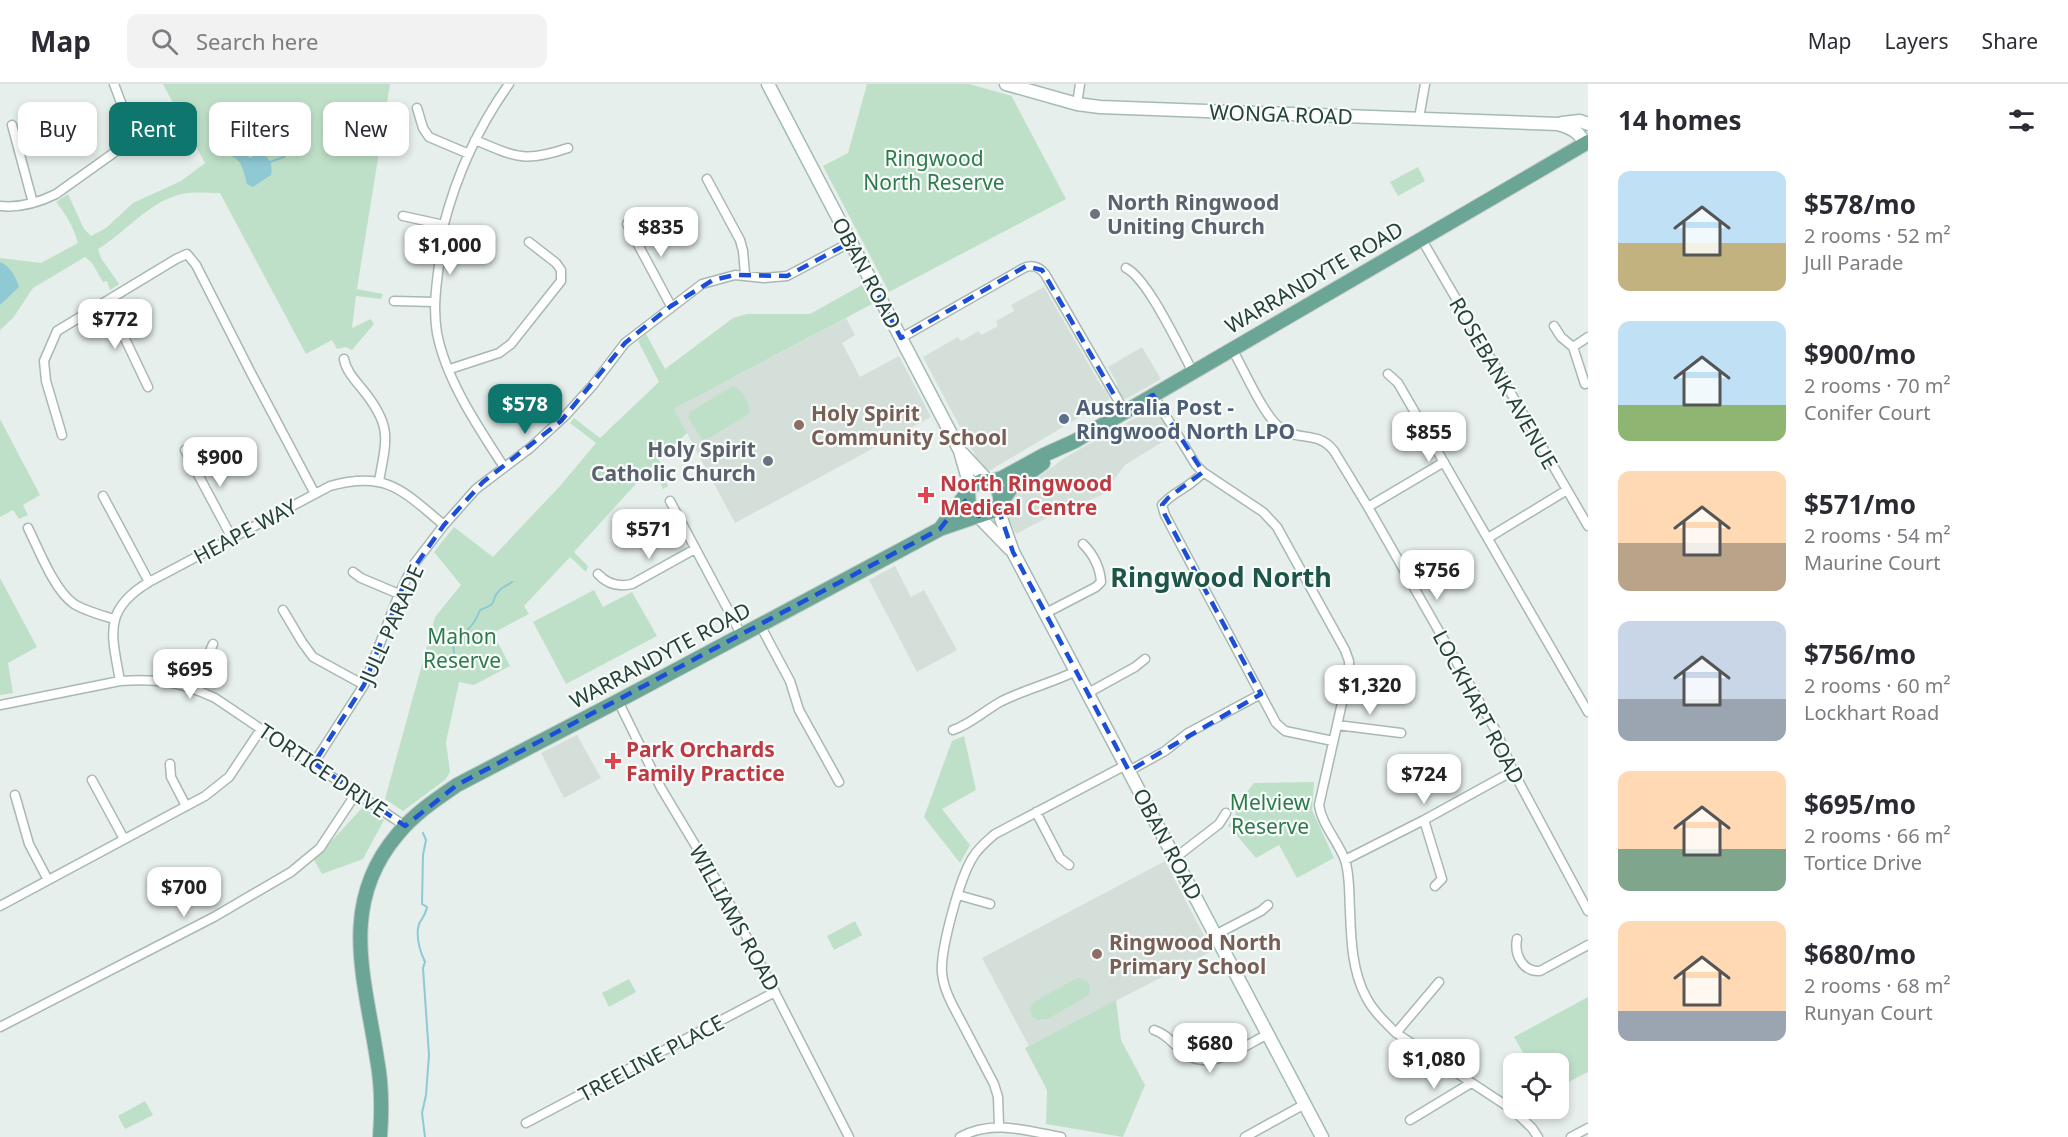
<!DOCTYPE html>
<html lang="en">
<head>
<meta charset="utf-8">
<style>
	body { margin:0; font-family:"Noto Sans",sans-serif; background:#f2f2f3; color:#2b2b33; height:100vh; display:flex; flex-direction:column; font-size:22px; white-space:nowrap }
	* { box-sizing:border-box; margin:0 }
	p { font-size:20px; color:#7c7c81 }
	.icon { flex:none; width:33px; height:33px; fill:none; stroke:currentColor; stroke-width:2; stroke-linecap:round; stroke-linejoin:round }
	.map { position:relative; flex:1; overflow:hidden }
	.side { display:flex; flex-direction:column; background:#fff; width:480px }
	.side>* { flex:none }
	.top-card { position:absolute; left:18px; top:18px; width:570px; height:54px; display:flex; gap:12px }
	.controls { position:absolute; left:1503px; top:969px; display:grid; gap:12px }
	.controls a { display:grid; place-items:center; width:66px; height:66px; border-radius:12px; background:#fff; box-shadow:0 3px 9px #0003; font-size:30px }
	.price { position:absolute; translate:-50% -51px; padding:0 14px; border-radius:12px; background:#fff; color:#222; font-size:20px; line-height:39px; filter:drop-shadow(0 2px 3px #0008) }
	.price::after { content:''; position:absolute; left:50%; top:36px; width:18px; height:14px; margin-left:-9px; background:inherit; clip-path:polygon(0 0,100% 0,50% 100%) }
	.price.on { background:#0f766e; color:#fff }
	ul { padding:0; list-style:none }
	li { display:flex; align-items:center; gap:18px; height:150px; padding:0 30px }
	li span { display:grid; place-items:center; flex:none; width:168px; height:120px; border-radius:12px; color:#555 }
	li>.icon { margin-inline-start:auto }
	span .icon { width:72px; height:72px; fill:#fffc; stroke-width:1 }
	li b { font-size:26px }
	h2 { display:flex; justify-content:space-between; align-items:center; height:72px; padding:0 30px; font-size:26px }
	.pill { padding:0 21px; border-radius:12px; background:#fff; box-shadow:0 3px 9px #0003; font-size:21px; line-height:54px }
	.pill.on { background:#0f766e; color:#fff }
	header { display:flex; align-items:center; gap:36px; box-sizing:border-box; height:84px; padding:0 30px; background:#fff; border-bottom:2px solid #e1e1e2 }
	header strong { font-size:28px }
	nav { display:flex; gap:33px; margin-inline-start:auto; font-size:21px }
	.search { width:420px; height:54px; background:#f2f2f3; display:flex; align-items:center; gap:15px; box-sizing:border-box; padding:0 21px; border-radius:12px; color:#7c7c81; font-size:22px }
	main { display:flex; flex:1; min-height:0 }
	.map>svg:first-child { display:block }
	.built { fill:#d4dfda }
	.green { fill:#bfe0c8 }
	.water { fill:#8ec9d4 }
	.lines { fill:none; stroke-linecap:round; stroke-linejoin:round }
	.stream { stroke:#8ec9d4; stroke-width:2 }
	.street-casing { stroke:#a8b8b2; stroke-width:11 }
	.secondary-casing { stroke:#a4bbb3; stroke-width:15 }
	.primary-casing { stroke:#c2cac8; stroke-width:16 }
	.street { stroke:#fff; stroke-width:8 }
	.secondary { stroke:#fff; stroke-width:12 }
	.primary { stroke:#6aa596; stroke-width:14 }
	.marked { fill:none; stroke:#1d4ed8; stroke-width:4.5; stroke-dasharray:12 8; stroke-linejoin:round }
	.worship-dot { fill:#6b7280; stroke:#f7fbf9; stroke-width:2 }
	.service-dot { fill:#5c6f8a; stroke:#f7fbf9; stroke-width:2 }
	.education-dot { fill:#8d6e63; stroke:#f7fbf9; stroke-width:2 }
	.health-dot { fill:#e0444e; stroke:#f7fbf9; stroke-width:2 }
	.labels { text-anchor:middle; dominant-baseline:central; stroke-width:4.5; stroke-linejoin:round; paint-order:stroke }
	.street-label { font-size:21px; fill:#24423a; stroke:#f7fbf9 }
	.park-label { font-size:21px; fill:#2d7a4b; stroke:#f7fbf9 }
	.worship-label { font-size:21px; font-weight:bold; fill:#5b616d; stroke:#f7fbf9; text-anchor:start }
	.service-label { font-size:21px; font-weight:bold; fill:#4e5e75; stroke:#f7fbf9; text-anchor:start }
	.education-label { font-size:21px; font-weight:bold; fill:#785e54; stroke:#f7fbf9; text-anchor:start }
	.health-label { font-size:21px; font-weight:bold; fill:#be3a42; stroke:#f7fbf9; text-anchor:start }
	.district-label { font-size:27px; font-weight:bold; fill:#1f5548; stroke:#f7fbf9 }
</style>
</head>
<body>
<header>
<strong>Map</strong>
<div class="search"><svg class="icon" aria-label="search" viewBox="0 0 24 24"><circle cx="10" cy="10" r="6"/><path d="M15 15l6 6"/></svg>Search here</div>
<nav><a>Map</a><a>Layers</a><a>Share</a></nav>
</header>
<main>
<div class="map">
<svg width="1588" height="1053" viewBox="0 0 1588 1053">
	<rect width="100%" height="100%" fill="#e6efeb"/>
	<path class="built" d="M 1044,203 L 1103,305 L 1105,305 L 1110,315 L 989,387 L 984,384 L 977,375 L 923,273 L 958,253 L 961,257 L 979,247 L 981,251 L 998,242 L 996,237 L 1014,227 L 1011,221 Z
		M 846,234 L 855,251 L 842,259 L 860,293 L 899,272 L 931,333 L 735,439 L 674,325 Z
		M 1142,263 L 1161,295 L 1126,315 L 1122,313 L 1116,304 L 1117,299 L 1108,283 Z
		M 1154,323 L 1172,352 L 1125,381 L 1102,411 L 1054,430 L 1016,450 L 1007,431 L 1011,413 L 1066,373 Z
		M 895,482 L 911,513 L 924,506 L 957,566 L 917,588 L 869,496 Z
		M 577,651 L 601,694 L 564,714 L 541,669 Z
		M 1165,777 L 1212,867 L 1029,962 L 982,874 Z"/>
	<path class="green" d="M 163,0 L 390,0 L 357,205 L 383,210 L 381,215 L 356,212 L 352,244 L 371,235 L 374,240 L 352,266 L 346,263 L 337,265 L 332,256 L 306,270 L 220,109 C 207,109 191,107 178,111 C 147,120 126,148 98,165 L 101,174 L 119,200 L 110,206 L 107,197 L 103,198 L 92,179 L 85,173 L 33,204 L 13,234 L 0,246 L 0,174 L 41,179 L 78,159 C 74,144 66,130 56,118 L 68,110 L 84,145 L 91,152 L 106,144 L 133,119 L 181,97 L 205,79 Z
		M 867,0 L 969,0 L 1012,12 L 1012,13 L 1066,115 L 889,208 L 823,82 L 848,69 Z
		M 1418,83 L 1425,97 L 1398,112 L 1390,98 Z
		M 862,201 L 872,220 L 674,325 L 687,349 L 659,376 L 668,402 L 663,405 L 653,381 L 574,468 L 588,482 L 586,488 L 570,473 L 524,522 L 529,530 L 493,549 L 510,582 L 474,601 L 459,598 L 446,658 L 450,688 L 445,696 L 403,727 L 385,715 L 435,533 L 461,501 L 434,468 L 454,443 L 493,473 L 560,402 L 596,359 L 570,339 L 574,334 L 600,354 L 659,298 L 638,257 L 646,250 L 665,285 L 733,234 L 747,230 L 810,230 Z
		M 733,302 C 742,305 751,320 749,330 L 706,356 L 702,355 L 688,334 L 690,328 Z
		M 0,335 L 40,411 L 23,421 L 28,431 L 19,435 L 13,426 L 0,433 Z
		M 0,494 L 37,563 L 8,579 L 13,609 L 0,611 Z
		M 594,506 L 603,523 L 632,508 L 657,552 L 566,600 L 533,538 Z
		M 964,652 L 976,706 L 942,725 L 970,761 L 960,779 L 924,733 L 952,657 Z
		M 1314,698 L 1312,726 L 1334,774 L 1297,794 L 1279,761 L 1256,774 L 1228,741 L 1235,735 L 1236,722 L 1254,699 Z
		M 362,724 L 384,736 L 363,775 L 322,790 L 314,776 Z
		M 855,837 L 862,851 L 834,866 L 827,852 Z
		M 1077,894 C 1088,894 1093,901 1089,911 L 1048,935 L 1038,936 L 1032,933 L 1030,924 L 1034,918 Z
		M 629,895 L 636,908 L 609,923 L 602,909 Z
		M 1588,913 L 1588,988 L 1559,1003 L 1558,980 L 1529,979 L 1514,953 Z
		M 1116,916 L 1121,956 L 1145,1001 L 1123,1053 L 1046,1040 L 1047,1006 L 1025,964 Z
		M 145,1017 L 153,1031 L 125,1045 L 118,1032 Z"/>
	<path class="water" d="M 238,45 C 248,51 246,58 244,68 L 250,74 L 259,69 L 263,69 C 270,76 273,82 271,91 L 253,103 L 247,100 C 244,89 243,78 232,72 C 229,61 229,53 238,45 Z
		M 0,178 C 10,182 16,193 19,203 L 0,221 Z"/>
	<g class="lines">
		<path class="stream" d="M 270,78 L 284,73 L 293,62
			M 449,584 L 454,570 L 453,554 C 468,548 474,541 480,526 C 501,518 489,517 499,507 C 502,503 508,501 512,498
			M 423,749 L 426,756 L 423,771 L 422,820 L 427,823 C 426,830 422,834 419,840 C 415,853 420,867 425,878 L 423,884 L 429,971 L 426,1011 L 422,1029 L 425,1053"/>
		<defs>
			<path id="street" d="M 1077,20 L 1080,0
				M 417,24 L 423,44 L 429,53 L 469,70
				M 1419,34 L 1425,0
				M 12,41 L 33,119
				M 475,56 C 516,73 524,79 568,64
				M 707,95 L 740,156 L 743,167 L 745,190
				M 0,122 C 20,124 38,119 56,110 L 122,63 L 130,53 L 128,37 L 114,0
				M 403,132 L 444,141
				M 627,140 L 671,222
				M 1422,156 L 1588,442
				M 1126,184 C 1148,195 1179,263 1193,288
				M 107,217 L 148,303
				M 394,217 L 434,218
				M 1554,242 L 1561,253 L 1573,263 L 1585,300
				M 901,254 L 1022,185 C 1030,180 1039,182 1045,190 L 1125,328
				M 1573,263 L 1588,253
				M 1232,265 C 1245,287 1262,329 1280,344 C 1298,358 1318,346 1334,367 L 1368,423 L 1496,647 L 1513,687 L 1588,827
				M 344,275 C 346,287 355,296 363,306 C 392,342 387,354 379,397
				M 450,285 L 499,269 L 511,260 L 561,197 L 561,186 L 556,179 L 529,158
				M 1388,290 L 1398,299 L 1588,628
				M 1153,311 L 1196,381 L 1203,388 L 1263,428 L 1277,443 L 1345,566 L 1349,577 L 1349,588 L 1319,721 C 1322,741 1338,757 1345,776 C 1350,791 1349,810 1350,827 C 1351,855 1352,887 1366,913 C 1373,927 1385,938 1396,949 L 1513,1026 L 1532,1044 L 1538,1053
				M 62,351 L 46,297 L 44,277 L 57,247 L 176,175 L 187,170 L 196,181 L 251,289 L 315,410
				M 185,366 L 232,454
				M 504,383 C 478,343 446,296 437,249 C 433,225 436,204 439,181 C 441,167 441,153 444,140 C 457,90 479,42 509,0
				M 1203,388 C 1192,403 1173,407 1162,421 L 1165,431 L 1276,639 L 1285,647 L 1333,657
				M 103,412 L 149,498
				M 670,417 L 741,550
				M 1368,423 L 1444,378
				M 28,444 C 39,466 54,506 74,520 C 86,527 100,531 114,535
				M 1488,454 L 1567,406
				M 353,488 L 361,494 L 399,510
				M 598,490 C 607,500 619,503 632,500 L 695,465
				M 283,526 L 302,558 L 313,573 L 364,601
				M 1046,529 L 1096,503 L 1101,498 C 1100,484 1093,470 1083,460
				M 760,541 L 790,597 L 799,626 L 839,698
				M 120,597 C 112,551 102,526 149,498 L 330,402 C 387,386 403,407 444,441
				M 194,604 L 213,560
				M 1088,609 L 1135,583 L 1145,575
				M 618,617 L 661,704 L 724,809 L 849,1053
				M 0,621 L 120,597 C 157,594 181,598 215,614 L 405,742
				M 1337,641 L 1401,649
				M 953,646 C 971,640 985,626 1002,617 C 1026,605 1052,599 1076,587
				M 314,679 L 364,601 L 399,510 L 414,480 L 444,441 L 476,405 L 530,364 L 565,332 L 593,301 L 625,259 L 702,200 L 735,191 L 764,194 L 787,192 L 851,158
				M 170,680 L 171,693 L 186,722
				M 1129,687 L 1165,667 L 1188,649 L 1261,610
				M 92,696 L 124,755
				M 15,711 L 29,760 L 48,796
				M 1036,728 L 1060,774 L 1069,781
				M 1424,736 L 1442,795 L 1435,802
				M 1175,774 L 1219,740 L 1226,729
				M 1345,776 L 1424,736 L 1513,687
				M 958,811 L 990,820
				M 0,822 L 205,712 L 229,693 L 261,645
				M 1215,851 L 1261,827 L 1268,821
				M 1517,855 C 1514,871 1523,888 1540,887 L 1588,861
				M 0,943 L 214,833 L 291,788 L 320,764 L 357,708
				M 1154,946 C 1167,950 1174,961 1184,969 C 1210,989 1244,962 1268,950
				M 1396,949 L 1439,898
				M 1410,1036 L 1471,999
				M 526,1039 L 775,908
				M 999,1042 L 998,1013 L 994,1000 L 952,920 C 947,910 943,900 942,889 C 940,866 960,793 973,773 C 979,763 987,757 995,750 L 1126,681
				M 960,1053 C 993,1035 1027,1047 1061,1053
				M 1245,1053 L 1305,1020
				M 1571,1053 L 1588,1044"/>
			<path id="secondary" d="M 768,0 L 960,367 L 968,395 L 968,408
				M 1006,0 L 1077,20 L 1100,23 L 1558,40 C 1571,44 1579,47 1585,60
				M 1562,39 L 1580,37 L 1588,40
				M 963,370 L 988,397
				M 1000,420 L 1001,434 L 1013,468 L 1322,1053
				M 979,433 L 1010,465"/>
			<path id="primary" d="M 989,398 L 1002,394 L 1044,371 L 1075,357 L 1588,58
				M 1000,420 L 1014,400 L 1043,379
				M 940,445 L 972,402 L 981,397 L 988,397 C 998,403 1001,409 1000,420 L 993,427 L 978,432 L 969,422 L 968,409
				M 380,1053 C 382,1027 382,1001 377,975 C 365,895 338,821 397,751 C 414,730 435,716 457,701 L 618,617 L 940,445 L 978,432"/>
		</defs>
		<use href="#street" class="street-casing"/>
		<use href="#secondary" class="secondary-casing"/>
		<use href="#primary" class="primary-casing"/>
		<use href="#street" class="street"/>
		<use href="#secondary" class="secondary"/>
		<use href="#primary" class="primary"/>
	</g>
	<path class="marked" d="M 851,158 L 901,254 L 1026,182 L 1042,186 L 1124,328 L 1153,311 L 1203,388 L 1168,414 L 1162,421 L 1165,431 L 1261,610 L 1129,687 L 1013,468 L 999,427 L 978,432 L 963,415 L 940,445 L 457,701 L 405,742 L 314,679 L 364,601 L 406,495 L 444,441 L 483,398 L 561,337 L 625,259 L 671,222 L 713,196 L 735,191 L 787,192 Z"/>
	<g class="worship-dot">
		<circle cx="1095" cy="130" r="6"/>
		<circle cx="768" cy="377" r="6"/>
	</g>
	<circle class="service-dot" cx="1064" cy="335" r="6"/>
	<g class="education-dot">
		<circle cx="799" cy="341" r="6"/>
		<circle cx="1097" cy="870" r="6"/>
	</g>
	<g class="health-dot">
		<path d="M923 402h6v6h6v6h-6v6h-6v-6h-6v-6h6z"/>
		<path d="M610 668h6v6h6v6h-6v6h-6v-6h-6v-6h6z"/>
	</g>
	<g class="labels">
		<g class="street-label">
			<text transform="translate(1281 30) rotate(2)">WONGA ROAD</text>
			<text transform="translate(867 189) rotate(62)">OBAN ROAD</text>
			<text transform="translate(1314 193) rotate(-30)">WARRANDYTE ROAD</text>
			<text transform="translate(1504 299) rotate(60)">ROSEBANK AVENUE</text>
			<text transform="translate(245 447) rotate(-28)">HEAPE WAY</text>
			<text transform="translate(391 540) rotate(-66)">JULL PARADE</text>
			<text transform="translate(660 571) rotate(-28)">WARRANDYTE ROAD</text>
			<text transform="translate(1479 623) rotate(62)">LOCKHART ROAD</text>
			<text transform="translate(323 686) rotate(34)">TORTICE DRIVE</text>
			<text transform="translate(1168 760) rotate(62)">OBAN ROAD</text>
			<text transform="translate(735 834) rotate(61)">WILLIAMS ROAD</text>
			<text transform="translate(651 974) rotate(-28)">TREELINE PLACE</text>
		</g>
		<g class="park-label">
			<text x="934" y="74">Ringwood<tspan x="934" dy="24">North Reserve</tspan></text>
			<text x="462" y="552">Mahon<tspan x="462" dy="24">Reserve</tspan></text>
			<text x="1270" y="718">Melview<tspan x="1270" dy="24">Reserve</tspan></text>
		</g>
		<g class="worship-label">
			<text x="1107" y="118">North Ringwood<tspan x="1107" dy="24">Uniting Church</tspan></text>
			<text x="756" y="365" text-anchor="end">Holy Spirit<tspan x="756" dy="24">Catholic Church</tspan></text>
		</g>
		<g class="service-label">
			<text x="1076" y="323">Australia Post -<tspan x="1076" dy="24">Ringwood North LPO</tspan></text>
		</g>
		<g class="education-label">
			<text x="811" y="329">Holy Spirit<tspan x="811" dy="24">Community School</tspan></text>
			<text x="1109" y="858">Ringwood North<tspan x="1109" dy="24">Primary School</tspan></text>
		</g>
		<g class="health-label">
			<text x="940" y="399">North Ringwood<tspan x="940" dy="24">Medical Centre</tspan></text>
			<text x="626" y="665">Park Orchards<tspan x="626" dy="24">Family Practice</tspan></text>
		</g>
		<g class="district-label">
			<text x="1221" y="492">Ringwood North</text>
		</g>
	</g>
</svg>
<div class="controls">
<a><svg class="icon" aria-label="locate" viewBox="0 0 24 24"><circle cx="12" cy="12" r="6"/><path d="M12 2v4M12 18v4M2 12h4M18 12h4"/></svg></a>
</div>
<b class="price" style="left:661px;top:174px">$835</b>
<b class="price" style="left:450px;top:192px">$1,000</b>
<b class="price" style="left:115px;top:266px">$772</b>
<b class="price on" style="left:525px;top:351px">$578</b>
<b class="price" style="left:1429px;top:379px">$855</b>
<b class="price" style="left:220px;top:404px">$900</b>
<b class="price" style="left:649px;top:476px">$571</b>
<b class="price" style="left:1437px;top:517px">$756</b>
<b class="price" style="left:190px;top:616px">$695</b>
<b class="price" style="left:1370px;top:632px">$1,320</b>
<b class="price" style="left:1424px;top:721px">$724</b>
<b class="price" style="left:184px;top:834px">$700</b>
<b class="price" style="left:1210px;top:990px">$680</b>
<b class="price" style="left:1434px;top:1006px">$1,080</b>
<div class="top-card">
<a class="pill">Buy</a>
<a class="pill on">Rent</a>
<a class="pill">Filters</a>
<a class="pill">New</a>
</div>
</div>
<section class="side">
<h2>14 homes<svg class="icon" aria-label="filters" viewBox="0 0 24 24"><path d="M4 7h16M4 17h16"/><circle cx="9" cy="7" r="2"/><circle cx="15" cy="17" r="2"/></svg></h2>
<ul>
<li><span style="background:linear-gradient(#bfe0f5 60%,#c2b280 0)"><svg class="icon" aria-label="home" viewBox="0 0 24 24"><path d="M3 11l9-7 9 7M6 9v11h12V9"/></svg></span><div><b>$578/mo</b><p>2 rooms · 52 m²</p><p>Jull Parade</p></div></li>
<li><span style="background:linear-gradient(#bfe0f5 70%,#8fb573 0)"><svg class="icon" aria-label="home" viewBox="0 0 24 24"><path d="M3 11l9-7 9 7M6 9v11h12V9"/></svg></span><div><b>$900/mo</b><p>2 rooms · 70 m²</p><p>Conifer Court</p></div></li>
<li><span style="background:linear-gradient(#ffd9b3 60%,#b9a48a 0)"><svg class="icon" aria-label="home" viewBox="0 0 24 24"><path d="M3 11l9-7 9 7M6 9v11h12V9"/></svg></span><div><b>$571/mo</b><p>2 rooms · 54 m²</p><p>Maurine Court</p></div></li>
<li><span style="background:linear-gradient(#c9d6e8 65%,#9aa5b1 0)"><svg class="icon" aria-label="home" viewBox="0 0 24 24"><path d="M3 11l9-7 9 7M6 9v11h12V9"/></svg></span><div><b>$756/mo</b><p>2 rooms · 60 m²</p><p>Lockhart Road</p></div></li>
<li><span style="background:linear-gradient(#ffd9b3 65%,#7fa58c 0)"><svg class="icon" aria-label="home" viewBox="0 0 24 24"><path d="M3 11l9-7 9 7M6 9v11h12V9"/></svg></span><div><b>$695/mo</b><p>2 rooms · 66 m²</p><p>Tortice Drive</p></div></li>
<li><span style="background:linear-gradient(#ffd9b3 75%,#9aa5b1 0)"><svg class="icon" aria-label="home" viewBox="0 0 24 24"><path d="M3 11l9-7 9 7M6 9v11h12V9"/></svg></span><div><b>$680/mo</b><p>2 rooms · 68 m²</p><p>Runyan Court</p></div></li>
</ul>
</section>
</main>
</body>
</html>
